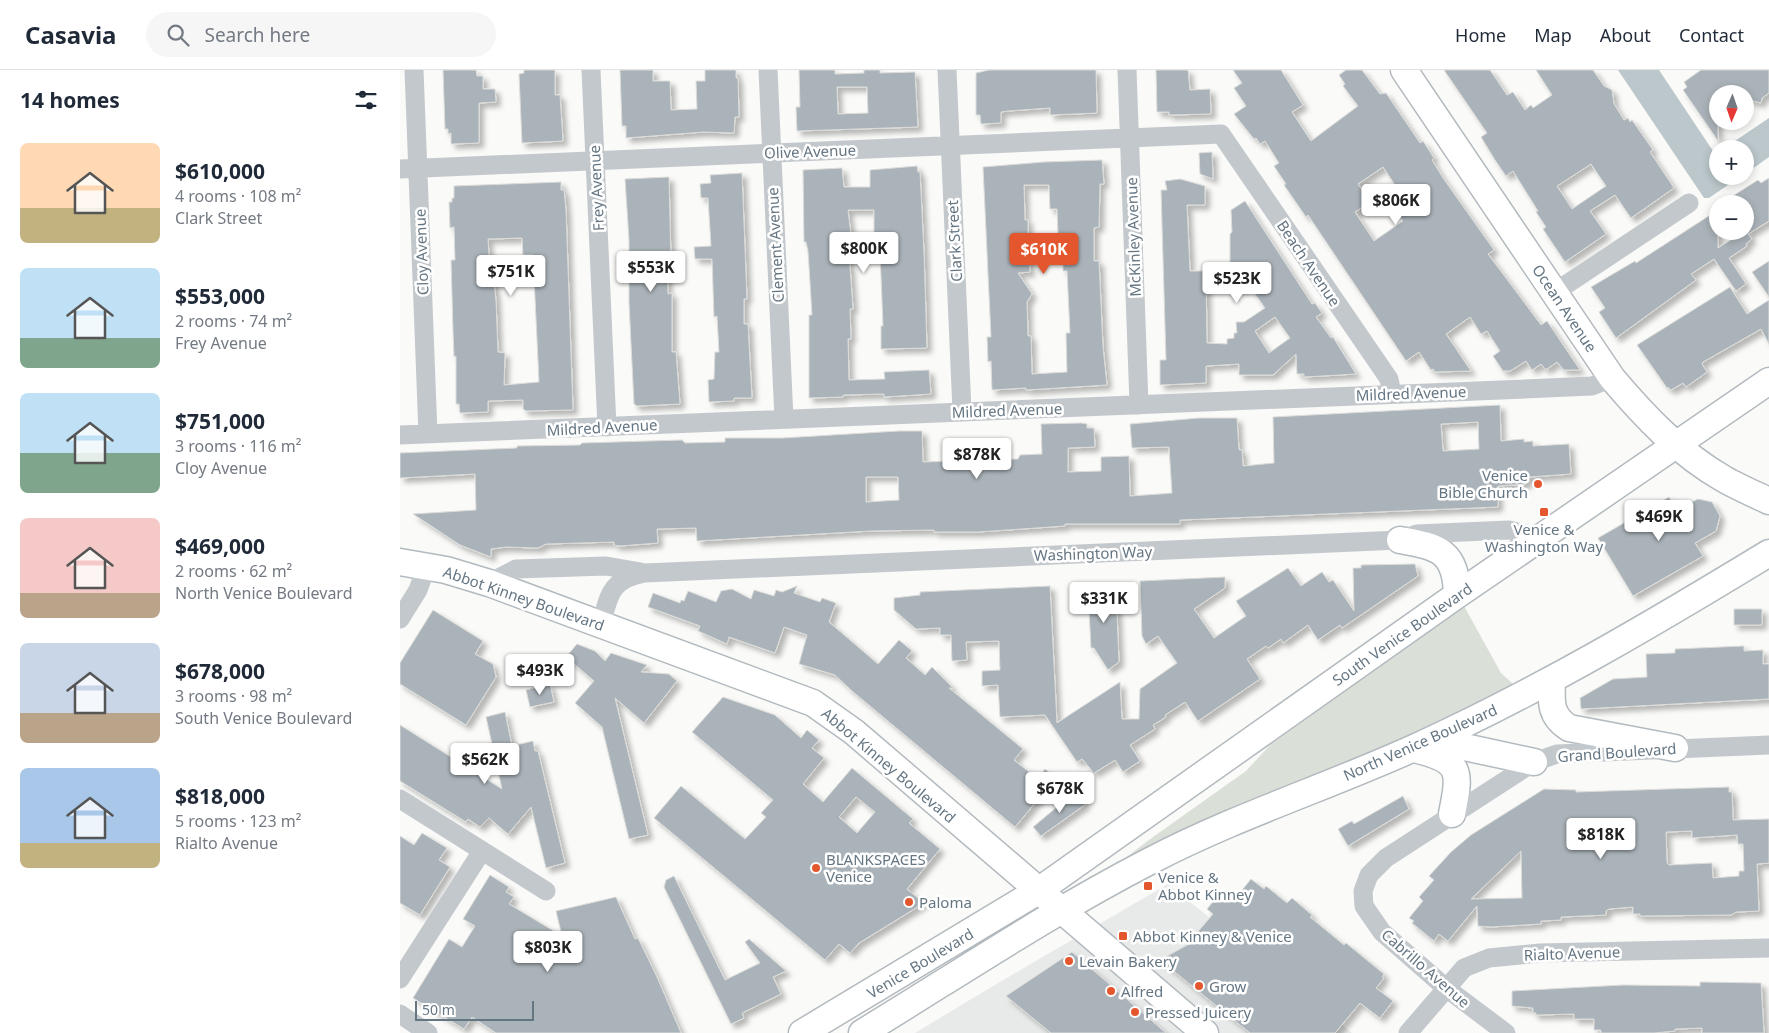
<!DOCTYPE html>
<html lang="en">
<head>
<meta charset="utf-8">
<style>
	body { margin:0; font-family:"Noto Sans",sans-serif; background:#f6f6f7; color:#1f2937; height:100vh; display:flex; flex-direction:column; font-size:19px; white-space:nowrap }
	* { box-sizing:border-box; margin:0 }
	p { font-size:16px; color:#747a83 }
	.icon { flex:none; width:28px; height:28px; fill:none; stroke:currentColor; stroke-width:2; stroke-linecap:round; stroke-linejoin:round }
	.map { position:relative; flex:1; overflow:hidden }
	.drawer { display:flex; flex-direction:column; background:#fff; width:400px }
	.drawer>* { flex:none }
	.needle { width:32px; rotate:182deg }
	.buttons { position:absolute; left:1309px; top:15px; display:grid; gap:10px }
	.buttons a { display:grid; place-items:center; width:45px; height:45px; border-radius:50%; background:#fff; box-shadow:0 2px 8px #0003; font-size:25px }
	.scale { position:absolute; left:15px; bottom:12px; width:119px; box-sizing:border-box; padding-left:5px; border:2px solid #657683; border-top:0; font-size:14px; line-height:18px; white-space:nowrap; color:#657683; -webkit-text-stroke:4px #fff; paint-order:stroke }
	.price { position:absolute; translate:-50% -42px; padding:0 11px; border-radius:5px; background:#fff; color:#222; font-size:16px; line-height:32px; filter:drop-shadow(0 1px 2px #0008) }
	.price::after { content:''; position:absolute; left:50%; top:30px; width:15px; height:11px; margin-left:-8px; background:inherit; clip-path:polygon(0 0,100% 0,50% 100%) }
	.price.on { background:#e4572e; color:#fff }
	ul { padding:0; list-style:none }
	li { display:flex; align-items:center; gap:15px; height:125px; padding:0 20px }
	li span { display:grid; place-items:center; flex:none; width:140px; height:100px; border-radius:8px; color:#555 }
	li>.icon { margin-inline-start:auto }
	span .icon { width:60px; height:60px; fill:#fffc; stroke-width:1 }
	li b { font-size:21px }
	h2 { display:flex; justify-content:space-between; align-items:center; height:60px; padding:0 20px; font-size:21px }
	header { display:flex; align-items:center; gap:30px; box-sizing:border-box; height:70px; padding:0 25px; background:#fff; border-bottom:1px solid #e0e1e3 }
	header strong { font-size:24px }
	nav { display:flex; gap:28px; margin-inline-start:auto; font-size:18px }
	.search { width:350px; height:45px; background:#f6f6f7; display:flex; align-items:center; gap:12px; box-sizing:border-box; padding:0 18px; border-radius:28px; color:#747a83; font-size:19px }
	main { display:flex; flex:1; min-height:0 }
	.map>svg:first-child { display:block }
	.built { fill:#e8e9e9 }
	.green { fill:#dadfd7 }
	.water { fill:#bbc7cb }
	.building { fill:#aab3b9; stroke:#dcdcda; fill-rule:evenodd; filter:url(#shadow) }
	.lines { fill:none; stroke-linecap:round; stroke-linejoin:round }
	.secondary-casing { stroke:#b3babf; stroke-width:29 }
	.street { stroke:#c3c8cc; stroke-width:19 }
	.secondary { stroke:#fff; stroke-width:26 }
	.poi-dot { fill:#e4572e; stroke:#fff; stroke-width:2 }
	.labels { text-anchor:middle; dominant-baseline:central; stroke-width:5; stroke-linejoin:round; paint-order:stroke }
	.street-label { font-size:15px; fill:#657683; stroke:#fff }
	.poi-label { font-size:15px; fill:#657683; stroke:#fff; text-anchor:start }
</style>
</head>
<body>
<header>
<strong>Casavia</strong>
<div class="search"><svg class="icon" aria-label="search" viewBox="0 0 24 24"><circle cx="10" cy="10" r="6"/><path d="M15 15l6 6"/></svg>Search here</div>
<nav><a>Home</a><a>Map</a><a>About</a><a>Contact</a></nav>
</header>
<main>
<section class="drawer">
<h2>14 homes<svg class="icon" aria-label="filters" viewBox="0 0 24 24"><path d="M4 7h16M4 17h16"/><circle cx="9" cy="7" r="2"/><circle cx="15" cy="17" r="2"/></svg></h2>
<ul>
<li><span style="background:linear-gradient(#ffd9b3 65%,#c2b280 0)"><svg class="icon" aria-label="home" viewBox="0 0 24 24"><path d="M3 11l9-7 9 7M6 9v11h12V9"/></svg></span><div><b>$610,000</b><p>4 rooms · 108 m²</p><p>Clark Street</p></div></li>
<li><span style="background:linear-gradient(#bfe0f5 70%,#7fa58c 0)"><svg class="icon" aria-label="home" viewBox="0 0 24 24"><path d="M3 11l9-7 9 7M6 9v11h12V9"/></svg></span><div><b>$553,000</b><p>2 rooms · 74 m²</p><p>Frey Avenue</p></div></li>
<li><span style="background:linear-gradient(#bfe0f5 60%,#7fa58c 0)"><svg class="icon" aria-label="home" viewBox="0 0 24 24"><path d="M3 11l9-7 9 7M6 9v11h12V9"/></svg></span><div><b>$751,000</b><p>3 rooms · 116 m²</p><p>Cloy Avenue</p></div></li>
<li><span style="background:linear-gradient(#f6c9c9 75%,#b9a48a 0)"><svg class="icon" aria-label="home" viewBox="0 0 24 24"><path d="M3 11l9-7 9 7M6 9v11h12V9"/></svg></span><div><b>$469,000</b><p>2 rooms · 62 m²</p><p>North Venice Boulevard</p></div></li>
<li><span style="background:linear-gradient(#c9d6e8 70%,#b9a48a 0)"><svg class="icon" aria-label="home" viewBox="0 0 24 24"><path d="M3 11l9-7 9 7M6 9v11h12V9"/></svg></span><div><b>$678,000</b><p>3 rooms · 98 m²</p><p>South Venice Boulevard</p></div></li>
<li><span style="background:linear-gradient(#a9c7e8 75%,#c2b280 0)"><svg class="icon" aria-label="home" viewBox="0 0 24 24"><path d="M3 11l9-7 9 7M6 9v11h12V9"/></svg></span><div><b>$818,000</b><p>5 rooms · 123 m²</p><p>Rialto Avenue</p></div></li>
</ul>
</section>
<div class="map">
<svg width="1369" height="963" viewBox="0 0 1369 963">
	<defs>
		<filter id="shadow"><feDropShadow dx="4.5" dy="4.5" stdDeviation="2.5" flood-color="#0004"/></filter>
	</defs>
	<rect width="100%" height="100%" fill="#fafaf8"/>
	<path class="built" d="M 768,814 L 952,963 L 515,963 L 593,916 Z"/>
	<path class="green" d="M 1064,536 L 1101,603 L 1112,613 L 1112,616 L 982,677 L 758,774 L 704,804 L 753,767 L 846,701 L 871,674 Z"/>
	<path class="water" d="M 1218,0 L 1259,0 L 1315,84 L 1317,83 L 1318,106 L 1341,106 L 1309,128 L 1304,128 Z
		M 1369,48 L 1369,87 L 1345,104 L 1345,79 L 1323,79 Z"/>
	<path class="building" d="M 43,0 L 76,0 L 77,6 L 83,6 L 83,19 L 95,19 L 96,32 L 79,33 L 79,73 L 51,74 L 51,63 L 48,64 L 48,59 L 45,59 Z
		M 124,0 L 155,0 L 155,25 L 160,25 L 163,71 L 122,73 L 119,4 L 124,3 Z
		M 220,0 L 253,0 L 253,11 L 270,11 L 271,40 L 297,39 L 296,11 L 305,11 L 305,0 L 336,0 L 336,8 L 338,8 L 339,47 L 335,47 L 334,63 L 304,62 L 226,68 L 226,56 L 222,56 Z
		M 399,0 L 435,0 L 435,4 L 464,3 L 464,0 L 480,0 L 480,3 L 515,2 L 518,57 L 397,61 L 396,37 L 400,37 ZM 437,17 L 467,17 L 468,43 L 438,44 Z
		M 589,0 L 696,0 L 697,43 L 650,45 L 650,38 L 608,41 L 601,42 L 601,53 L 581,54 L 580,45 L 576,45 L 576,3 Z
		M 756,0 L 788,0 L 790,20 L 810,19 L 811,44 L 769,45 L 769,42 L 757,42 Z
		M 833,0 L 881,0 L 903,35 L 892,42 L 911,71 L 958,36 L 943,16 L 945,14 L 939,5 L 946,0 L 962,0 L 980,24 L 986,23 L 1020,73 L 1023,71 L 1034,88 L 1032,90 L 1043,108 L 1094,180 L 1088,184 L 1141,255 L 1147,251 L 1180,300 L 1164,300 L 1157,292 L 1147,299 L 1145,299 L 1141,294 L 1132,300 L 1126,291 L 1110,301 L 1103,301 L 1093,286 L 1100,281 L 1087,261 L 1081,264 L 1070,247 L 1046,264 L 1071,301 L 1035,302 L 1033,299 L 1031,300 L 1019,282 L 1006,291 L 908,145 L 906,147 L 884,115 L 886,114 L 874,96 L 879,93 L 865,71 L 860,74 L 856,68 L 854,69 L 834,44 L 846,36 L 834,18 L 842,13 ZM 983,97 L 1001,124 L 991,131 L 1003,151 L 974,171 L 955,142 L 970,132 L 958,114 Z
		M 1044,0 L 1090,0 L 1107,25 L 1113,22 L 1125,40 L 1131,35 L 1133,38 L 1152,25 L 1136,0 L 1193,0 L 1204,16 L 1212,20 L 1214,34 L 1224,50 L 1228,48 L 1230,52 L 1232,50 L 1253,80 L 1250,82 L 1274,118 L 1231,148 L 1215,125 L 1190,141 L 1206,164 L 1165,192 L 1143,159 L 1146,157 L 1136,142 L 1138,141 L 1113,101 L 1106,106 L 1095,90 L 1081,67 L 1087,63 ZM 1191,94 L 1206,116 L 1172,139 L 1157,116 Z
		M 1301,0 L 1369,0 L 1369,23 L 1362,28 L 1361,33 L 1345,29 L 1345,24 L 1318,24 L 1318,71 L 1283,20 L 1287,17 L 1284,12 Z
		M 812,82 L 813,109 L 800,104 L 799,83 Z
		M 702,90 L 704,114 L 700,114 L 699,157 L 694,158 L 694,191 L 699,191 L 703,277 L 707,315 L 626,320 L 626,318 L 592,320 L 591,291 L 588,292 L 587,267 L 591,267 L 583,97 L 644,92 ZM 624,115 L 649,115 L 650,139 L 657,139 L 658,164 L 661,164 L 663,174 L 663,201 L 667,201 L 670,263 L 666,263 L 667,302 L 632,304 L 631,266 L 628,266 L 627,232 L 632,224 L 618,203 L 630,202 L 629,177 L 636,176 L 636,164 L 628,165 L 628,150 L 625,150 Z
		M 517,96 L 518,102 L 520,102 L 524,183 L 527,278 L 481,279 L 481,256 L 483,256 L 480,182 L 449,183 L 453,239 L 450,239 L 451,269 L 448,269 L 449,310 L 485,309 L 484,302 L 529,300 L 531,324 L 484,327 L 484,324 L 443,325 L 443,327 L 409,328 L 409,245 L 412,245 L 408,181 L 406,172 L 404,172 L 403,100 L 442,98 L 444,117 L 470,117 L 470,100 ZM 448,140 L 474,140 L 474,164 L 451,165 Z
		M 342,103 L 347,229 L 344,229 L 344,254 L 348,254 L 352,328 L 334,328 L 334,331 L 309,332 L 308,310 L 314,309 L 315,282 L 319,282 L 317,246 L 314,247 L 312,189 L 295,189 L 294,177 L 311,176 L 308,128 L 301,128 L 300,114 L 311,113 L 310,105 Z
		M 269,107 L 271,191 L 267,191 L 268,224 L 272,223 L 272,282 L 276,282 L 280,334 L 237,336 L 234,334 L 229,233 L 229,170 L 225,109 Z
		M 1369,108 L 1369,151 L 1348,164 L 1352,169 L 1346,174 L 1347,176 L 1329,188 L 1346,214 L 1336,221 L 1314,189 L 1291,204 L 1296,210 L 1216,268 L 1199,242 L 1205,238 L 1191,217 L 1235,191 L 1236,193 L 1318,140 L 1318,178 L 1345,161 L 1345,134 L 1320,134 L 1358,110 L 1361,113 Z
		M 780,109 L 805,116 L 805,135 L 787,135 L 790,201 L 806,201 L 807,273 L 827,274 L 827,269 L 834,268 L 834,263 L 837,263 L 836,252 L 844,252 L 865,238 L 848,214 L 839,220 L 830,206 L 830,164 L 832,162 L 831,140 L 845,131 L 912,234 L 915,233 L 922,243 L 916,247 L 931,268 L 933,267 L 956,304 L 904,307 L 904,304 L 897,304 L 896,284 L 873,305 L 839,305 L 839,294 L 806,296 L 806,313 L 760,315 L 760,290 L 766,290 L 761,120 L 767,120 L 765,111 ZM 875,247 L 890,268 L 869,283 L 855,261 Z
		M 161,112 L 161,120 L 164,120 L 166,140 L 173,340 L 126,341 L 123,339 L 123,330 L 88,331 L 88,342 L 60,343 L 59,334 L 56,334 L 56,286 L 54,287 L 53,261 L 51,190 L 55,190 L 54,157 L 50,158 L 49,132 L 52,132 L 52,128 L 54,128 L 54,116 ZM 122,168 L 123,185 L 133,185 L 139,312 L 104,315 L 105,283 L 98,282 L 96,231 L 93,202 L 90,202 L 88,169 Z
		M 1369,191 L 1369,227 L 1352,202 Z
		M 1330,217 L 1347,244 L 1369,230 L 1369,274 L 1361,259 L 1303,292 L 1302,294 L 1307,302 L 1286,317 L 1283,313 L 1271,320 L 1268,317 L 1267,318 L 1237,275 Z
		M 1100,335 L 1101,371 L 1124,369 L 1124,372 L 1133,371 L 1133,376 L 1169,374 L 1171,404 L 1129,407 L 1126,414 L 1098,416 L 1098,437 L 780,450 L 780,454 L 665,454 L 665,456 L 578,462 L 534,462 L 534,460 L 471,461 L 297,471 L 296,458 L 257,459 L 258,473 L 220,476 L 214,475 L 214,472 L 146,474 L 138,478 L 106,477 L 91,479 L 91,487 L 60,475 L 13,444 L 76,440 L 75,404 L 0,408 L 0,383 L 117,378 L 117,376 L 180,375 L 182,373 L 282,370 L 285,373 L 325,372 L 325,368 L 382,368 L 499,361 L 522,361 L 523,392 L 618,389 L 620,385 L 642,384 L 641,354 L 681,353 L 687,354 L 687,358 L 694,358 L 695,377 L 668,378 L 668,402 L 701,401 L 701,387 L 729,386 L 730,426 L 760,424 L 772,423 L 769,377 L 732,378 L 730,354 L 799,348 L 837,348 L 839,380 L 842,380 L 843,396 L 874,393 L 873,347 ZM 1078,352 L 1079,379 L 1043,381 L 1041,354 ZM 466,407 L 498,407 L 499,430 L 466,432 Z
		M 1269,427 L 1276,440 L 1298,429 L 1312,432 L 1320,446 L 1316,461 L 1295,473 L 1303,486 L 1233,526 L 1198,468 Z
		M 1015,494 L 1018,506 L 942,558 L 940,555 L 918,570 L 908,555 L 883,573 L 881,569 L 868,578 L 866,576 L 847,589 L 860,609 L 798,651 L 785,632 L 765,645 L 766,647 L 753,655 L 755,659 L 730,675 L 740,691 L 723,702 L 715,690 L 694,703 L 682,689 L 677,692 L 645,645 L 600,647 L 598,615 L 582,616 L 582,601 L 600,600 L 599,571 L 566,572 L 567,590 L 552,591 L 551,565 L 540,565 L 540,558 L 516,559 L 494,540 L 494,528 L 520,525 L 520,522 L 650,516 L 657,653 L 720,612 L 722,649 L 739,649 L 740,619 L 777,593 L 758,566 L 746,574 L 742,566 L 740,511 L 825,507 L 825,518 L 794,539 L 814,568 L 846,546 L 836,531 L 888,498 L 901,516 L 922,502 L 929,512 L 933,510 L 954,541 L 953,498 L 961,498 L 961,495 Z
		M 708,514 L 708,519 L 716,518 L 719,592 L 708,600 L 694,578 L 691,578 L 688,520 L 696,520 L 696,515 Z
		M 397,516 L 394,523 L 420,532 L 422,528 L 436,533 L 429,552 L 478,594 L 499,570 L 512,581 L 506,588 L 525,605 L 532,597 L 553,618 L 549,618 L 623,679 L 614,690 L 638,709 L 645,699 L 656,708 L 615,757 L 452,621 L 435,605 L 399,594 L 407,565 L 384,557 L 375,583 L 329,567 L 327,574 L 298,561 L 300,556 L 248,537 L 253,523 L 280,533 L 281,530 L 284,531 L 288,521 L 316,532 L 321,521 L 332,519 L 351,529 L 354,520 L 374,526 L 376,520 L 382,522 Z
		M 1334,539 L 1362,539 L 1362,555 L 1334,555 Z
		M 33,540 L 83,571 L 75,584 L 93,594 L 96,607 L 66,655 L 0,614 L 0,593 Z
		M 177,574 L 195,581 L 205,591 L 211,583 L 247,595 L 241,602 L 269,604 L 277,611 L 244,653 L 215,628 L 248,765 L 229,769 L 202,657 L 175,633 L 194,611 L 166,587 Z
		M 1344,576 L 1344,581 L 1363,580 L 1363,594 L 1369,594 L 1369,629 L 1181,639 L 1180,628 L 1213,609 L 1247,607 L 1246,584 L 1275,583 L 1275,579 Z
		M 150,614 L 154,632 L 130,637 L 126,620 Z
		M 323,627 L 375,645 L 401,668 L 407,660 L 419,670 L 412,678 L 424,688 L 403,714 L 423,732 L 452,698 L 513,749 L 509,753 L 540,779 L 507,819 L 524,833 L 459,873 L 450,883 L 439,874 L 425,890 L 254,748 L 281,716 L 345,769 L 366,747 L 361,743 L 373,730 L 292,662 ZM 456,727 L 475,742 L 457,763 L 439,747 Z
		M 105,642 L 112,676 L 133,671 L 135,681 L 138,681 L 165,793 L 146,798 L 131,737 L 108,764 L 89,748 L 80,757 L 68,749 L 66,752 L 0,711 L 0,655 L 102,719 L 86,647 Z
		M 1329,717 L 1329,722 L 1332,722 L 1333,750 L 1369,749 L 1369,793 L 1357,794 L 1359,841 L 1336,842 L 1331,845 L 1240,846 L 1240,844 L 1233,844 L 1233,837 L 1209,839 L 1206,841 L 1206,845 L 1161,847 L 1161,850 L 1141,851 L 1141,854 L 1091,857 L 1078,856 L 1077,836 L 1048,871 L 1039,864 L 1034,871 L 1012,853 L 1014,851 L 1009,848 L 1023,831 L 1019,827 L 1034,810 L 1029,806 L 1051,782 L 1071,765 L 1144,719 L 1176,720 L 1176,722 ZM 1292,761 L 1292,768 L 1337,765 L 1338,774 L 1343,774 L 1344,801 L 1339,801 L 1339,806 L 1313,808 L 1312,793 L 1269,795 L 1267,793 L 1266,762 ZM 1121,781 L 1122,828 L 1071,829 Z
		M 675,722 L 686,734 L 641,766 L 633,757 Z
		M 1003,726 L 1009,739 L 948,776 L 938,759 L 952,751 L 954,754 Z
		M 22,763 L 47,778 L 39,790 L 50,797 L 20,845 L 0,833 L 0,766 L 14,775 Z
		M 90,805 L 109,817 L 106,822 L 114,827 L 109,834 L 162,866 L 156,841 L 216,827 L 235,869 L 238,868 L 257,907 L 281,963 L 96,963 L 72,947 L 64,959 L 13,928 L 49,869 L 62,877 L 75,856 L 63,849 Z
		M 274,806 L 325,910 L 360,893 L 345,872 L 349,869 L 386,901 L 373,907 L 381,924 L 342,943 L 344,948 L 331,954 L 264,817 L 266,810 Z
		M 851,809 L 864,819 L 866,816 L 887,833 L 892,828 L 912,845 L 910,847 L 944,875 L 946,873 L 984,904 L 982,907 L 984,908 L 976,918 L 993,931 L 980,948 L 960,933 L 935,963 L 850,963 L 760,890 L 800,868 L 796,864 L 813,844 L 807,839 L 822,821 L 834,830 Z
		M 672,882 L 744,944 L 766,963 L 651,963 L 606,926 Z
		M 1300,912 L 1361,913 L 1364,963 L 1302,963 L 1302,958 L 1275,959 L 1275,961 L 1254,963 L 1201,963 L 1201,960 L 1194,960 L 1194,949 L 1174,949 L 1174,944 L 1136,945 L 1136,943 L 1133,943 L 1133,938 L 1112,936 L 1112,921 L 1223,915 L 1300,916 Z"/>
	<g class="lines">
		<defs>
			<path id="secondary" d="M 1004,0 L 1212,308 C 1244,346 1280,384 1324,409 C 1338,417 1354,424 1369,431
				M 1000,470 C 1039,477 1056,481 1057,525
				M 0,492 L 46,500 L 89,513 L 413,633 L 454,662 L 805,963
				M 1152,611 C 1151,632 1150,646 1169,658 L 1275,678
				M 1032,670 L 1134,692
				M 1018,680 C 1063,691 1060,703 1052,744
				M 402,963 L 638,821 L 1057,525 L 1369,311
				M 462,963 C 557,905 651,842 750,791 C 836,746 928,717 1016,677 C 1139,621 1254,553 1369,483"/>
		</defs>
		<use href="#secondary" class="secondary-casing"/>
		<path class="street" d="M 14,0 L 28,364
			M 191,0 L 207,357
			M 368,0 L 384,349
			M 547,0 L 562,341
			M 727,0 L 739,335
			M 0,99 L 821,64 L 989,309 L 992,324
			M 1155,222 L 1289,133
			M 0,365 L 1101,320 L 1192,316 L 1212,308
			M 89,513 L 116,499 L 206,496 L 241,502
			M 0,549 L 18,520 L 27,495
			M 201,555 C 209,524 211,509 245,503 L 1000,470 L 1017,464 L 1109,460 L 1139,467
			M 0,729 L 146,821
			M 0,909 L 82,781
			M 0,944 L 28,963
			M 1008,963 L 1064,898 L 1089,888 L 1140,883 L 1369,878
			M 1106,963 L 1046,918 L 982,862 L 964,836 L 963,821 L 969,805 L 986,788 L 1134,692 L 1157,684 L 1369,675"/>
		<use href="#secondary" class="secondary"/>
	</g>
	<g class="poi-dot">
		<circle cx="1138" cy="414" r="5"/>
		<rect x="1139" y="437" width="10" height="10" rx="2.5"/>
		<circle cx="416" cy="798" r="5"/>
		<rect x="743" y="811" width="10" height="10" rx="2.5"/>
		<circle cx="509" cy="832" r="5"/>
		<rect x="718" y="861" width="10" height="10" rx="2.5"/>
		<circle cx="669" cy="891" r="5"/>
		<circle cx="799" cy="916" r="5"/>
		<circle cx="711" cy="921" r="5"/>
		<circle cx="735" cy="942" r="5"/>
	</g>
	<g class="labels">
		<g class="street-label">
			<text transform="translate(410 81) rotate(-2)">Olive Avenue</text>
			<text transform="translate(196 118) rotate(-93)">Frey Avenue</text>
			<text transform="translate(733 167) rotate(-92)">McKinley Avenue</text>
			<text transform="translate(554 171) rotate(-93)">Clark Street</text>
			<text transform="translate(375 175) rotate(-93)">Clement Avenue</text>
			<text transform="translate(21 182) rotate(-92)">Cloy Avenue</text>
			<text transform="translate(909 193) rotate(56)">Beach Avenue</text>
			<text transform="translate(1165 238) rotate(56)">Ocean Avenue</text>
			<text transform="translate(1011 323) rotate(-2)">Mildred Avenue</text>
			<text transform="translate(607 340) rotate(-2)">Mildred Avenue</text>
			<text transform="translate(202 357) rotate(-3)">Mildred Avenue</text>
			<text transform="translate(693 483) rotate(-2)">Washington Way</text>
			<text transform="translate(124 528) rotate(19)">Abbot Kinney Boulevard</text>
			<text transform="translate(1002 564) rotate(-35)">South Venice Boulevard</text>
			<text transform="translate(1020 672) rotate(-24)">North Venice Boulevard</text>
			<text transform="translate(1217 682) rotate(-4)">Grand Boulevard</text>
			<text transform="translate(489 695) rotate(40)">Abbot Kinney Boulevard</text>
			<text transform="translate(1172 883) rotate(-2)">Rialto Avenue</text>
			<text transform="translate(520 893) rotate(-31)">Venice Boulevard</text>
			<text transform="translate(1026 898) rotate(41)">Cabrillo Avenue</text>
		</g>
		<g class="poi-label">
			<text x="1128" y="405" text-anchor="end">Venice<tspan x="1128" dy="17">Bible Church</tspan></text>
			<text x="1144" y="459" text-anchor="middle">Venice &amp;<tspan x="1144" dy="17">Washington Way</tspan></text>
			<text x="426" y="789">BLANKSPACES<tspan x="426" dy="17">Venice</tspan></text>
			<text x="758" y="807">Venice &amp;<tspan x="758" dy="17">Abbot Kinney</tspan></text>
			<text x="519" y="832">Paloma</text>
			<text x="733" y="866">Abbot Kinney &amp; Venice</text>
			<text x="679" y="891">Levain Bakery</text>
			<text x="809" y="916">Grow</text>
			<text x="721" y="921">Alfred</text>
			<text x="745" y="942">Pressed Juicery</text>
		</g>
	</g>
</svg>
<div class="buttons">
<a><svg class="needle" viewBox="-14 -14 28 28"><path d="M0-13l5 13h-10z" fill="#e53935"/><path d="M0 13l5-13h-10z" fill="#747a83"/></svg></a>
<a>+</a>
<a>−</a>
</div>
<div class="scale">50 m</div>
<b class="price" style="left:996px;top:156px">$806K</b>
<b class="price" style="left:464px;top:204px">$800K</b>
<b class="price on" style="left:644px;top:205px">$610K</b>
<b class="price" style="left:251px;top:223px">$553K</b>
<b class="price" style="left:111px;top:227px">$751K</b>
<b class="price" style="left:837px;top:234px">$523K</b>
<b class="price" style="left:577px;top:410px">$878K</b>
<b class="price" style="left:1259px;top:472px">$469K</b>
<b class="price" style="left:704px;top:554px">$331K</b>
<b class="price" style="left:140px;top:626px">$493K</b>
<b class="price" style="left:85px;top:715px">$562K</b>
<b class="price" style="left:660px;top:744px">$678K</b>
<b class="price" style="left:1201px;top:790px">$818K</b>
<b class="price" style="left:148px;top:903px">$803K</b>
</div>
</main>
</body>
</html>
